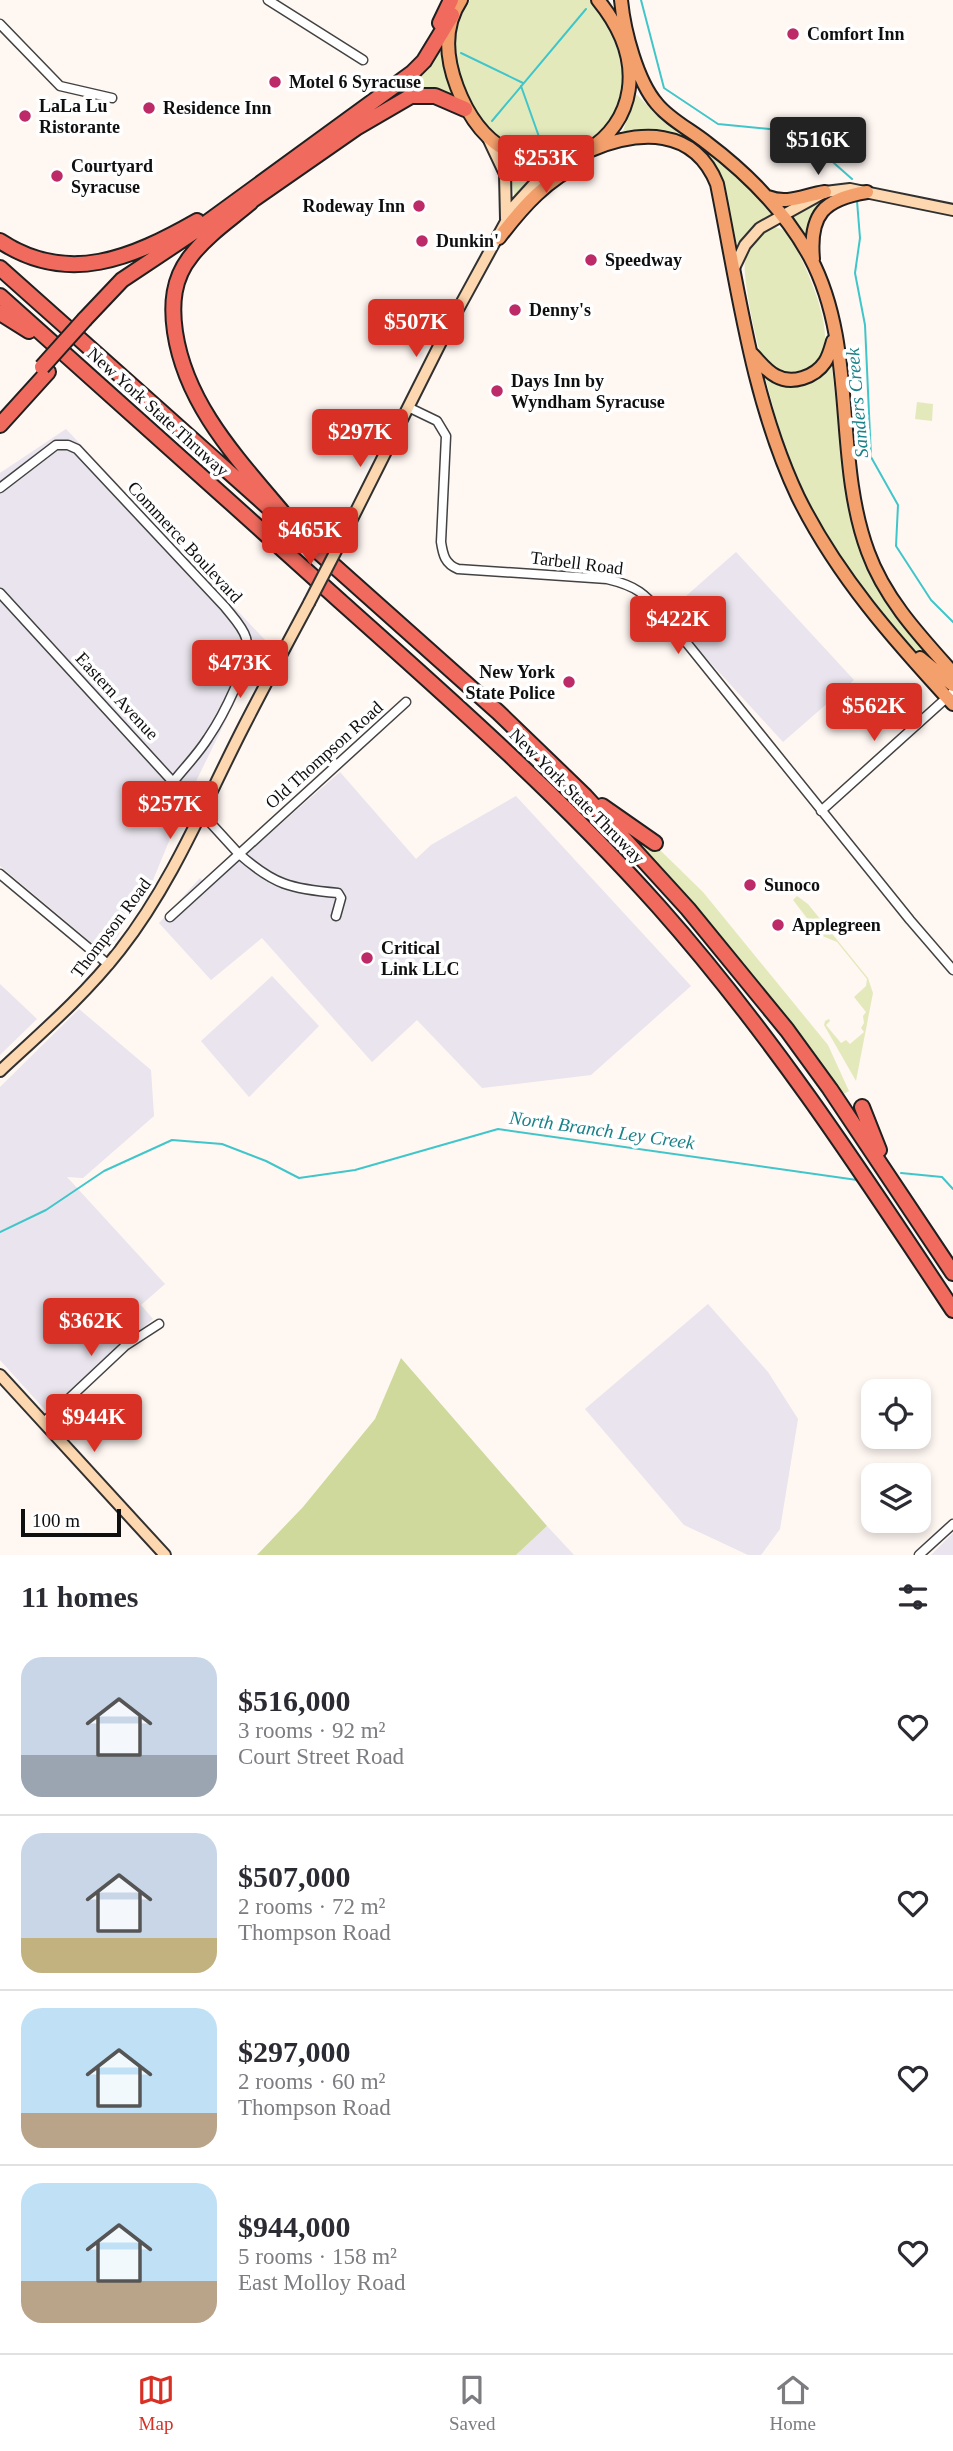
<!DOCTYPE html>
<html lang="en">
<head>
<meta charset="utf-8">
<style>
	body { margin:0; font-family:Georgia,serif; background:#f7f7f7; color:#2b2b33; height:100vh; display:flex; flex-direction:column; font-size:26px; white-space:nowrap }
	* { box-sizing:border-box; margin:0 }
	p { font-size:23px; color:#7c7c81 }
	.icon { flex:none; width:38px; height:38px; fill:none; stroke:currentColor; stroke-width:2; stroke-linecap:round; stroke-linejoin:round }
	.map { position:relative; height:1555px; overflow:hidden }
	.panel { display:flex; flex-direction:column; background:#fff; flex:1 }
	.panel>* { flex:none }
	.controls { position:absolute; left:861px; top:1379px; display:grid; gap:14px }
	.controls a { display:grid; place-items:center; width:70px; height:70px; border-radius:14px; background:#fff; box-shadow:0 4px 10px #0003; font-size:35px }
	.scale { position:absolute; left:21px; bottom:18px; width:100px; box-sizing:border-box; padding-left:7px; border:4px solid #0f0f0f; border-top:0; font-size:19px; line-height:24px; white-space:nowrap; color:#0f0f0f; -webkit-text-stroke:5px #fff; paint-order:stroke }
	.price { position:absolute; translate:-50% -60px; padding:0 16px; border-radius:7px; background:#d93025; color:#fff; font-size:23px; line-height:46px; filter:drop-shadow(0 2px 4px #0008) }
	.price::after { content:''; position:absolute; left:50%; top:42px; width:21px; height:16px; margin-left:-10px; background:inherit; clip-path:polygon(0 0,100% 0,50% 100%) }
	.price.on { background:#222; color:#fff }
	ul { padding:0; list-style:none }
	li { display:flex; align-items:center; gap:21px; height:175px; padding:0 21px }
	li+li { border-top:2px solid #e1e1e2 }
	li span { display:grid; place-items:center; flex:none; width:196px; height:140px; border-radius:21px; color:#555 }
	li>.icon { margin-inline-start:auto }
	span .icon { width:84px; height:84px; fill:#fffc; stroke-width:1 }
	li b { font-size:30px }
	h2 { display:flex; justify-content:space-between; align-items:center; height:84px; padding:0 21px; font-size:30px }
	.tab-bar { display:flex; justify-content:space-around; align-items:center; height:98px; border-top:2px solid #e1e1e2; background:#fff; font-size:19px; color:#7c7c81 }
	.tab-bar a { display:grid; justify-items:center; gap:4px }
	.tab-bar .on { color:#d93025 }
	.map>svg:first-child { display:block }
	.industrial { fill:#e9e4ed }
	.green { fill:#e4e9bc }
	.forest { fill:#ced99b }
	.lines { fill:none; stroke-linecap:round; stroke-linejoin:round }
	.stream { stroke:#40c6ca; stroke-width:2 }
	.street-casing { stroke:#424242; stroke-width:11 }
	.secondary-casing { stroke:#313131; stroke-width:14 }
	.primary-casing { stroke:#202020; stroke-width:16 }
	.highway-casing { stroke:#202020; stroke-width:18 }
	.street { stroke:#fff; stroke-width:8 }
	.secondary { stroke:#fcd7af; stroke-width:10 }
	.primary { stroke:#f4a06c; stroke-width:12 }
	.highway { stroke:#f06b5e; stroke-width:14 }
	.secondary-bridge-casing { stroke:#313131; stroke-width:14; stroke-linecap:butt }
	.highway-bridge-casing { stroke:#202020; stroke-width:18; stroke-linecap:butt }
	.secondary-bridge { stroke:#fcd7af; stroke-width:10 }
	.highway-bridge { stroke:#f06b5e; stroke-width:14 }
	.poi-dot { fill:#bc2a67; stroke:#fff; stroke-width:2.5 }
	.labels { text-anchor:middle; dominant-baseline:central; stroke-width:7; stroke-linejoin:round; paint-order:stroke }
	.poi-label { font-size:18px; font-weight:bold; fill:#0f0f0f; stroke:#fff; text-anchor:start }
	.street-label { font-size:18px; fill:#0f0f0f; stroke:#fff }
	.water-label { font-size:19px; font-style:italic; fill:#1a8289; stroke:#fff }
</style>
</head>
<body>
<div class="map">
<svg width="953" height="1555" viewBox="0 0 953 1555">
	<rect width="100%" height="100%" fill="#fff7f2"/>
	<path class="industrial" d="M 66,429 L 265,640 L 181,812 L 153,880 L 109,950 L 99,949 L 0,866 L 0,473 Z
		M 736,552 L 854,680 L 783,742 L 696,647 L 669,611 Z
		M 340,772 L 416,859 L 431,845 L 516,796 L 691,986 L 591,1075 L 482,1088 L 417,1020 L 372,1062 L 262,938 L 211,980 L 159,923 L 200,878 L 208,888 Z
		M 272,976 L 319,1026 L 249,1097 L 201,1041 Z
		M 0,984 L 37,1019 L 0,1055 Z
		M 79,1009 L 151,1070 L 154,1116 L 83,1178 L 67,1177 L 165,1284 L 141,1305 L 153,1319 L 46,1411 L 0,1360 L 0,1087 Z
		M 708,1304 L 768,1372 L 798,1419 L 780,1529 L 761,1555 L 748,1555 L 684,1525 L 585,1409 Z
		M 547,1526 L 574,1555 L 516,1555 Z
		M 953,1533 L 953,1555 L 931,1555 Z"/>
	<path class="green" d="M 470,0 L 590,0 C 692,128 520,225 464,86 C 452,56 452,27 470,0 Z
		M 439,49 L 454,96 L 424,88 L 409,91 L 357,120 Z
		M 635,95 L 637,95 L 667,125 L 700,145 L 733,170 L 773,213 L 748,232 L 738,252 L 726,193 L 714,166 L 665,132 L 623,131 Z
		M 508,163 L 548,168 L 548,171 L 515,199 Z
		M 836,193 L 813,219 L 805,236 L 789,216 L 811,202 Z
		M 775,227 L 787,231 C 801,256 852,354 807,370 C 796,374 788,378 777,371 C 772,369 765,361 762,356 C 756,345 742,273 745,262 C 748,246 760,232 775,227 Z
		M 831,359 L 847,501 L 862,556 L 890,610 L 945,677 C 922,655 896,634 876,610 C 819,543 785,461 765,376 L 786,385 Z
		M 917,402 L 933,404 L 932,421 L 915,419 Z
		M 624,830 L 636,834 L 661,851 L 703,892 L 828,1045 L 849,1091 L 842,1095 C 774,1002 702,914 624,830 Z
		M 797,896 L 808,904 L 868,978 L 873,993 L 856,1081 L 824,1025 L 825,1021 L 829,1019 L 830,1021 L 826,1025 L 841,1043 L 846,1040 L 850,1044 L 864,1032 L 861,1028 L 864,1023 L 863,1016 L 866,1012 L 854,997 L 866,986 L 867,979 L 837,942 L 820,935 L 793,900 Z"/>
	<path class="forest" d="M 401,1358 L 547,1526 L 516,1555 L 257,1555 L 303,1507 L 375,1419 Z"/>
	<g class="lines">
		<path class="stream" d="M 641,0 L 664,88 L 718,124 L 799,132 L 852,179
			M 461,53 L 523,83
			M 521,86 L 543,148
			M 492,121 L 586,9
			M 857,201 L 860,238 L 855,273 L 865,325 L 871,457 L 898,505 L 896,546 L 931,600 L 953,622
			M 901,1173 L 942,1177 L 953,1189
			M 0,1232 L 46,1210 L 104,1171 L 172,1140 L 222,1144 L 266,1161 L 299,1178 L 355,1170 L 498,1129 L 857,1180"/>
		<defs>
			<path id="street" d="M 268,0 L 363,60
				M 0,24 L 60,86 L 112,98
				M 410,408 L 437,421 L 446,436 L 441,542 C 443,555 445,564 458,569 L 607,579 C 641,587 646,596 669,621 L 910,920 L 953,970
				M 0,488 L 56,445 L 68,445 L 77,449 L 225,607 C 232,616 243,627 246,638 C 253,660 221,719 208,738 C 198,754 185,767 174,781
				M 0,593 L 238,853 C 274,885 291,889 338,893 L 341,898 L 336,916
				M 821,811 L 953,692
				M 0,874 L 109,965
				M 170,917 L 406,702
				M 44,1422 L 125,1346 L 159,1324
				M 919,1555 L 953,1524"/>
			<path id="secondary" d="M 488,138 L 505,174 L 506,219
				M 734,268 L 745,245 L 760,228 L 825,192 L 850,189 L 953,210
				M 339,545 L 450,324 L 515,205 L 534,184 L 575,158
				M 0,1071 C 42,1032 85,995 120,950 C 173,882 205,802 244,726 C 265,685 287,644 309,603
				M 0,1375 L 165,1555"/>
			<path id="primary" d="M 461,0 C 443,27 446,58 457,87 C 514,239 704,130 598,0
				M 621,0 C 624,31 637,81 657,104 C 670,120 691,130 707,143 C 748,174 785,211 810,257 C 858,347 833,458 868,552 C 885,599 920,636 953,673
				M 591,150 C 639,130 694,127 717,184 C 738,288 752,400 798,497 C 837,576 894,640 953,704
				M 768,197 C 788,205 804,195 825,192
				M 499,238 C 525,204 546,181 585,161
				M 813,259 C 809,214 824,199 867,192
				M 752,354 C 760,362 766,371 776,376 C 792,385 815,377 825,362 C 829,356 831,348 833,341
				M 920,658 L 953,685"/>
			<path id="highway" d="M 440,23 L 451,0
				M 251,202 C 231,219 207,235 191,256 C 173,278 171,304 175,332 C 186,405 237,458 283,513
				M 244,206 L 356,128 L 411,96 L 435,96 L 465,109
				M 0,241 C 68,286 132,258 197,221
				M 0,268 L 498,712 L 585,796 L 688,909 L 787,1030 L 830,1089 L 953,1273
				M 0,296 C 113,397 227,499 340,601 C 450,699 561,797 659,907 C 770,1032 861,1171 953,1310
				M 0,313 L 29,331
				M 85,319 L 122,280 L 194,232 L 412,73 L 424,61 L 452,15
				M 0,425 L 48,372
				M 602,806 L 655,843
				M 862,1107 L 879,1150"/>
		</defs>
		<use href="#street" class="street-casing"/>
		<use href="#secondary" class="secondary-casing"/>
		<use href="#primary" class="primary-casing"/>
		<use href="#highway" class="highway-casing"/>
		<use href="#street" class="street"/>
		<use href="#secondary" class="secondary"/>
		<use href="#primary" class="primary"/>
		<use href="#highway" class="highway"/>
		<defs>
			<path id="secondary-bridge" d="M 309,603 L 339,545"/>
			<path id="highway-bridge" d="M 42,367 L 85,319"/>
		</defs>
		<use href="#secondary-bridge" class="secondary-bridge-casing"/>
		<use href="#highway-bridge" class="highway-bridge-casing"/>
		<use href="#secondary-bridge" class="secondary-bridge"/>
		<use href="#highway-bridge" class="highway-bridge"/>
	</g>
	<g class="poi-dot">
		<circle cx="793" cy="34" r="7"/>
		<circle cx="275" cy="82" r="7"/>
		<circle cx="149" cy="108" r="7"/>
		<circle cx="25" cy="116" r="7"/>
		<circle cx="57" cy="176" r="7"/>
		<circle cx="419" cy="206" r="7"/>
		<circle cx="422" cy="241" r="7"/>
		<circle cx="591" cy="260" r="7"/>
		<circle cx="515" cy="310" r="7"/>
		<circle cx="497" cy="391" r="7"/>
		<circle cx="569" cy="682" r="7"/>
		<circle cx="750" cy="885" r="7"/>
		<circle cx="778" cy="925" r="7"/>
		<circle cx="367" cy="958" r="7"/>
	</g>
	<g class="labels">
		<g class="poi-label">
			<text x="807" y="34">Comfort Inn</text>
			<text x="289" y="82">Motel 6 Syracuse</text>
			<text x="39" y="106">LaLa Lu<tspan x="39" dy="21">Ristorante</tspan></text>
			<text x="163" y="108">Residence Inn</text>
			<text x="71" y="166">Courtyard<tspan x="71" dy="21">Syracuse</tspan></text>
			<text x="405" y="206" text-anchor="end">Rodeway Inn</text>
			<text x="436" y="241">Dunkin'</text>
			<text x="605" y="260">Speedway</text>
			<text x="529" y="310">Denny's</text>
			<text x="511" y="381">Days Inn by<tspan x="511" dy="21">Wyndham Syracuse</tspan></text>
			<text x="555" y="672" text-anchor="end">New York<tspan x="555" dy="21">State Police</tspan></text>
			<text x="764" y="885">Sunoco</text>
			<text x="792" y="925">Applegreen</text>
			<text x="381" y="948">Critical<tspan x="381" dy="21">Link LLC</tspan></text>
		</g>
		<g class="street-label">
			<text transform="translate(158 412) rotate(42)">New York State Thruway</text>
			<text transform="translate(185 542) rotate(47)">Commerce Boulevard</text>
			<text transform="translate(577 563) rotate(7)">Tarbell Road</text>
			<text transform="translate(117 696) rotate(47)">Eastern Avenue</text>
			<text transform="translate(324 755) rotate(-42)">Old Thompson Road</text>
			<text transform="translate(577 796) rotate(45)">New York State Thruway</text>
			<text transform="translate(111 928) rotate(-53)">Thompson Road</text>
		</g>
		<g class="water-label">
			<text transform="translate(857 403) rotate(-95)">Sanders Creek</text>
			<text transform="translate(602 1130) rotate(8)">North Branch Ley Creek</text>
		</g>
	</g>
</svg>
<div class="controls">
<a><svg class="icon" aria-label="locate" viewBox="0 0 24 24"><circle cx="12" cy="12" r="6"/><path d="M12 2v4M12 18v4M2 12h4M18 12h4"/></svg></a>
<a><svg class="icon" aria-label="layers" viewBox="0 0 24 24"><path d="M12 4l9 5-9 5-9-5zM3 14l9 5 9-5"/></svg></a>
</div>
<div class="scale">100 m</div>
<b class="price on" style="left:818px;top:177px">$516K</b>
<b class="price" style="left:546px;top:195px">$253K</b>
<b class="price" style="left:416px;top:359px">$507K</b>
<b class="price" style="left:360px;top:469px">$297K</b>
<b class="price" style="left:310px;top:567px">$465K</b>
<b class="price" style="left:678px;top:656px">$422K</b>
<b class="price" style="left:240px;top:700px">$473K</b>
<b class="price" style="left:874px;top:743px">$562K</b>
<b class="price" style="left:170px;top:841px">$257K</b>
<b class="price" style="left:91px;top:1358px">$362K</b>
<b class="price" style="left:94px;top:1454px">$944K</b>
</div>
<section class="panel">
<h2>11 homes<svg class="icon" aria-label="filters" viewBox="0 0 24 24"><path d="M4 7h16M4 17h16"/><circle cx="9" cy="7" r="2"/><circle cx="15" cy="17" r="2"/></svg></h2>
<ul>
<li><span style="background:linear-gradient(#c9d6e8 70%,#9aa5b1 0)"><svg class="icon" aria-label="home" viewBox="0 0 24 24"><path d="M3 11l9-7 9 7M6 9v11h12V9"/></svg></span><div><b>$516,000</b><p>3 rooms · 92 m²</p><p>Court Street Road</p></div><svg class="icon" aria-label="heart" viewBox="0 0 24 24"><path d="M12 20l-8-8c-3-5 5-10 8-4 3-6 11-1 8 4z"/></svg></li>
<li><span style="background:linear-gradient(#c9d6e8 75%,#c2b280 0)"><svg class="icon" aria-label="home" viewBox="0 0 24 24"><path d="M3 11l9-7 9 7M6 9v11h12V9"/></svg></span><div><b>$507,000</b><p>2 rooms · 72 m²</p><p>Thompson Road</p></div><svg class="icon" aria-label="heart" viewBox="0 0 24 24"><path d="M12 20l-8-8c-3-5 5-10 8-4 3-6 11-1 8 4z"/></svg></li>
<li><span style="background:linear-gradient(#bfe0f5 75%,#b9a48a 0)"><svg class="icon" aria-label="home" viewBox="0 0 24 24"><path d="M3 11l9-7 9 7M6 9v11h12V9"/></svg></span><div><b>$297,000</b><p>2 rooms · 60 m²</p><p>Thompson Road</p></div><svg class="icon" aria-label="heart" viewBox="0 0 24 24"><path d="M12 20l-8-8c-3-5 5-10 8-4 3-6 11-1 8 4z"/></svg></li>
<li><span style="background:linear-gradient(#bfe0f5 70%,#b9a48a 0)"><svg class="icon" aria-label="home" viewBox="0 0 24 24"><path d="M3 11l9-7 9 7M6 9v11h12V9"/></svg></span><div><b>$944,000</b><p>5 rooms · 158 m²</p><p>East Molloy Road</p></div><svg class="icon" aria-label="heart" viewBox="0 0 24 24"><path d="M12 20l-8-8c-3-5 5-10 8-4 3-6 11-1 8 4z"/></svg></li>
</ul>
</section>
<nav class="tab-bar">
<a class="on"><svg class="icon" aria-label="map" viewBox="0 0 24 24"><path d="M3 6l6-2 6 2 6-2v14l-6 2-6-2-6 2zM9 4v14M15 6v14"/></svg>Map</a>
<a><svg class="icon" aria-label="saved" viewBox="0 0 24 24"><path d="M7 4h10v16l-5-4-5 4z"/></svg>Saved</a>
<a><svg class="icon" aria-label="home" viewBox="0 0 24 24"><path d="M3 11l9-7 9 7M6 9v11h12V9"/></svg>Home</a>
</nav>
</body>
</html>
